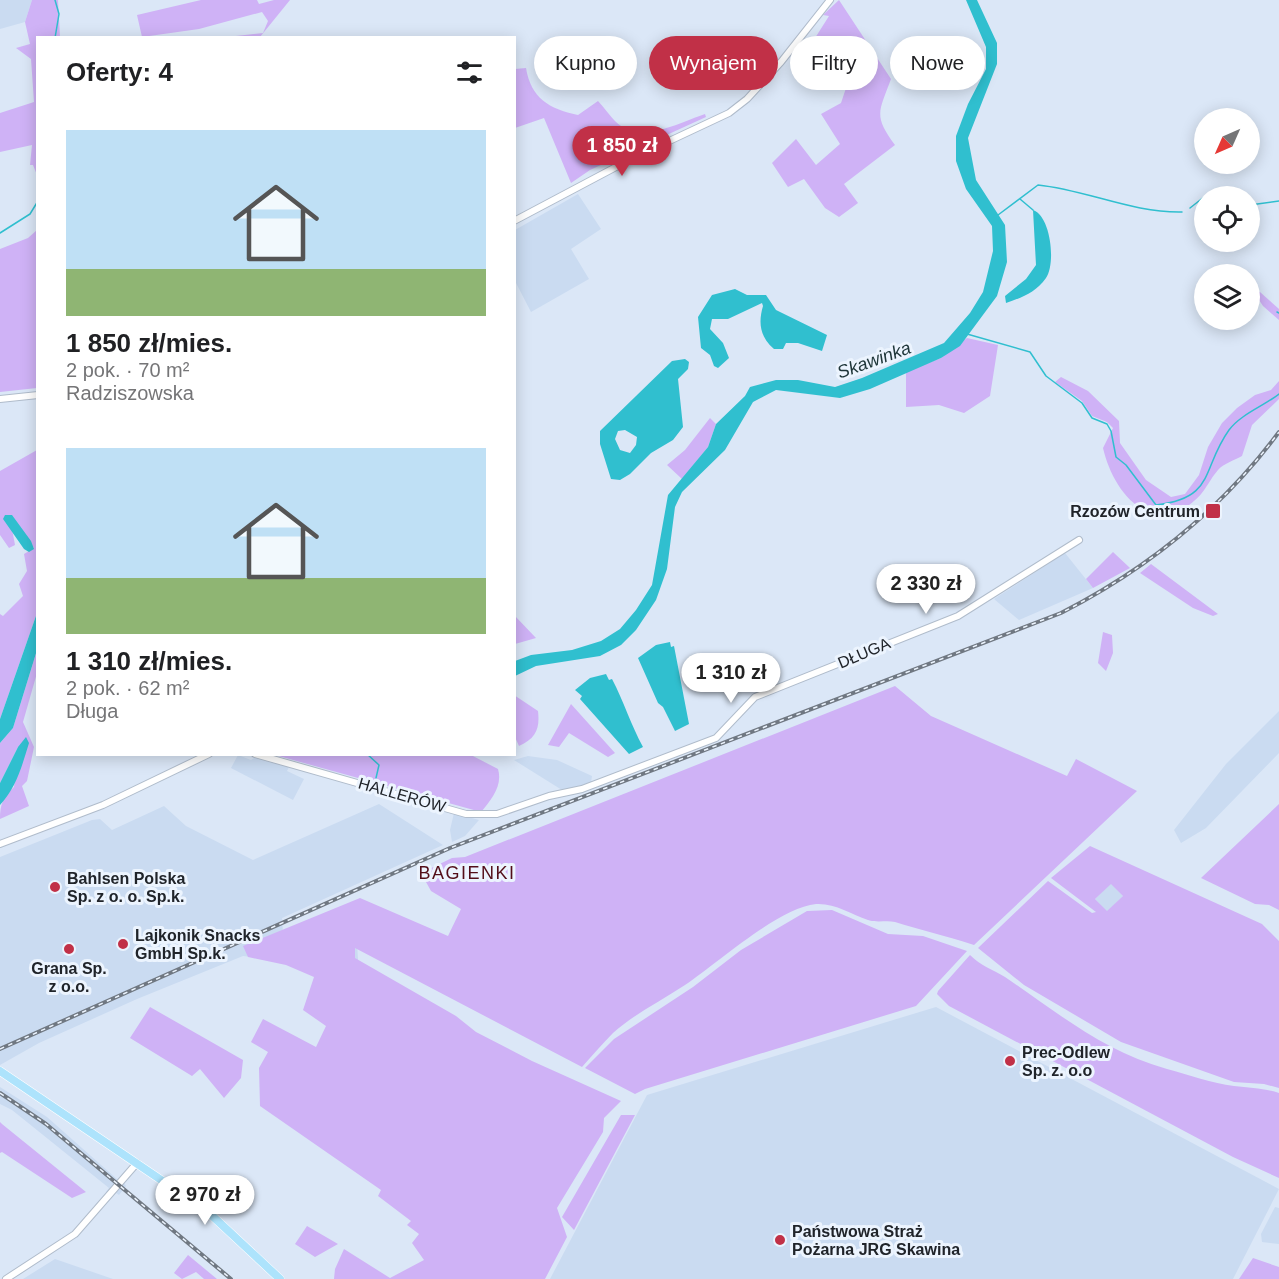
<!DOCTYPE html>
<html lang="pl">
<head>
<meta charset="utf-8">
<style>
	body { margin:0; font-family:Helvetica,sans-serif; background:#f2f2f2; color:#202124; height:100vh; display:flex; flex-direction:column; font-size:22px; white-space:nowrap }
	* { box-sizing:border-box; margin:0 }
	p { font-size:20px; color:#757577 }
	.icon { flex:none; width:33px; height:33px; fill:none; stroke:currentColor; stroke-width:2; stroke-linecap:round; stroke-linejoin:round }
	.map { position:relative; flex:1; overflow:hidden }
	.drawer { position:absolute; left:36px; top:36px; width:480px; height:720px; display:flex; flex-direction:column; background:#fff; border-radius:0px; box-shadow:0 3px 15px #0003 }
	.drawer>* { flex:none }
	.hud { position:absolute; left:534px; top:36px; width:570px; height:54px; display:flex; gap:12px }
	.needle { width:39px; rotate:225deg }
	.controls { position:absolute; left:1194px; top:108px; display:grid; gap:12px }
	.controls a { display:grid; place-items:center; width:66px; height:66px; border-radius:50%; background:#fff; box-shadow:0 3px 15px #0003; font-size:30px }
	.price { position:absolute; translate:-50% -51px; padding:0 14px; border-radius:21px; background:#fff; color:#222; font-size:20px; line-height:39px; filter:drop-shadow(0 2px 3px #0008) }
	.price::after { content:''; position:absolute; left:50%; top:36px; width:18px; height:14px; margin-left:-9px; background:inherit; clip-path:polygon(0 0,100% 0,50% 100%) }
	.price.current { background:#c13047; color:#fff }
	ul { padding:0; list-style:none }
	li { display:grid; align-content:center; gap:12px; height:318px; padding:0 30px }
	li span { display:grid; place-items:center; height:186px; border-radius:0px; color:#555 }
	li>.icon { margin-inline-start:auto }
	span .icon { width:108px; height:108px; fill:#fffc; stroke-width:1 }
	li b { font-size:26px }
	h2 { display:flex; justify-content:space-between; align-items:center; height:72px; padding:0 30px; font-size:26px }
	.pill { padding:0 21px; border-radius:27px; background:#fff; box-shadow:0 3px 15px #0003; font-size:21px; line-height:54px }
	.pill.current { background:#c13047; color:#fff }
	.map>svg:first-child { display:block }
	.built { fill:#cadbf1 }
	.green { fill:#cfb2f6; fill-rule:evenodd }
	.water { fill:#30bfcf; fill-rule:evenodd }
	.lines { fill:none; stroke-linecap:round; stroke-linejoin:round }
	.stream { stroke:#30bfcf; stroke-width:1.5 }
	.minor-casing { stroke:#b0bccb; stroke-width:8 }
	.major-casing { stroke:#fff; stroke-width:9 }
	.minor { stroke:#fff; stroke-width:6 }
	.major { stroke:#ade3fc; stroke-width:8 }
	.rail-casing { stroke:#707882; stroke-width:4 }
	.rail { stroke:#ecf4fe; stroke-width:1.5; stroke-dasharray:4.5; stroke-linecap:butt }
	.poi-dot { fill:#c13047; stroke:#ecf4fe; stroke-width:2 }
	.labels { text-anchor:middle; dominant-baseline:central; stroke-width:6; stroke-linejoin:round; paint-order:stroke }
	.poi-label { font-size:16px; font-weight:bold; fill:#20242a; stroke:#ecf4fe; text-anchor:start }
	.street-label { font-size:16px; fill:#20242a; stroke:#ecf4fe }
	.water-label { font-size:18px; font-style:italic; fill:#20373a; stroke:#ecf4fe }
	.neighbourhood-label { font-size:18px; letter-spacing:1.5px; fill:#530e19; stroke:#ecf4fe }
</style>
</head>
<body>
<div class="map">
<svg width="1279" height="1279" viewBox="0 0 1279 1279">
	<rect width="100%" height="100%" fill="#dbe7f7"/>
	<path class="built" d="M 0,0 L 32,0 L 25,22 L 0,29 Z
		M 578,194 L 601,229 L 571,249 L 589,279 L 531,312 L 515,281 L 515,230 Z
		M 1065,553 L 1093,588 L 1019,620 L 994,599 Z
		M 1279,711 L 1279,753 L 1206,828 L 1181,843 L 1174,830 L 1226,764 Z
		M 238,755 L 251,760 L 256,757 L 289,767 L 287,771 L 304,779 L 293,800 L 231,768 Z
		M 528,756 L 557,760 L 592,776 L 591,783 L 562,790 L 514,760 Z
		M 379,804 L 443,845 L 282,918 L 283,933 L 357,941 L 359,979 L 322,965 L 243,956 L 137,999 L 39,1043 L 0,1065 L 0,857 L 92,820 L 100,819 L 112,830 L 164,806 L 186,826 L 253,860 Z
		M 454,813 L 479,820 L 465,836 L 452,842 L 450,830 Z
		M 1111,883 L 1123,896 L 1107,912 L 1095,899 Z
		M 936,1007 L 1279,1189 L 1233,1279 L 550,1279 L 647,1095 Z
		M 0,1087 L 47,1117 L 118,1180 L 121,1178 L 126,1186 L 119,1195 L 116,1193 L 113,1196 L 106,1192 L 109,1188 L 12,1110 L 0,1104 Z
		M 1275,1207 L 1279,1208 L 1279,1244 L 1262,1242 L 1261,1234 Z
		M 55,1259 L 113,1279 L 23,1279 Z"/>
	<path class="green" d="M 32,0 L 58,0 L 60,37 L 38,38 L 37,175 L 33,165 L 30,165 L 32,145 L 0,152 L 0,113 L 34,102 L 31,59 L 16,48 L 30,44 L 25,22 Z
		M 201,0 L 257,0 L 259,4 L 274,0 L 290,0 L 260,37 L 227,37 L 263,33 L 268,21 L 262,12 L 199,29 L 142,37 L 137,15 Z
		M 839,0 L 891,79 C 879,112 873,115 895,145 L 844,184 L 858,203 L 839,217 L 825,208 L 804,179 L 788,187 L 772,163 L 796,139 L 816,165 L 840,144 L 821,114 L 841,103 L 848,82 L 833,61 L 810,46 L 829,16 L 823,15 Z
		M 526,68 C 531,98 549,109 578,115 L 598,101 C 605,108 613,121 621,126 C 646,142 681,122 705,114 L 706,117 L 590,170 L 571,183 L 544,118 L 515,128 L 515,69 Z
		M 37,230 L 37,388 L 0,392 L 0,249 L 28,238 Z
		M 1260,292 L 1279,309 L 1279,320 L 1263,306 L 1255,294 Z
		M 967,338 L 998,345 L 990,396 L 964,413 L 939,405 L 906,407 L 906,372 L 941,358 Z
		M 1061,377 L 1088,391 L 1119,421 L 1120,443 L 1146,480 L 1171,497 L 1185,494 L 1199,475 L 1208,447 L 1222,423 L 1237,408 L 1255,395 L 1271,390 L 1279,381 L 1279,399 L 1252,425 L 1242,456 C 1235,460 1223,464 1218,470 C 1207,483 1205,494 1189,505 C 1144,534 1112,487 1103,448 L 1113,428 L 1107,422 L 1092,416 L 1082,401 L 1055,382 Z
		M 710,418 L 716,424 L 708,447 L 682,479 L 667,465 L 685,450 Z
		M 37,450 L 37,613 L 0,719 L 0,614 L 3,616 L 23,596 L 19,584 L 27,571 L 24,554 L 34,548 L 3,519 L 12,529 L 15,545 L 9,548 L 0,535 L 0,471 Z
		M 1113,552 L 1130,568 L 1093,588 L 1086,579 Z
		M 1151,564 L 1218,614 L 1213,616 L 1193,608 L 1140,573 Z
		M 515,616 L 536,638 L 515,644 Z
		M 1103,632 L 1112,635 L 1113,653 L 1106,671 L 1098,663 Z
		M 37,650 L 37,673 L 23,722 L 34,747 L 27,781 L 22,786 L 29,806 L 0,819 C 0,804 3,797 14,787 L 18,747 L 0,783 L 0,743 L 13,728 Z
		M 895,686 L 931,716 L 1067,776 L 1076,759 L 1137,791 L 974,945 C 947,936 921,930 895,922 C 887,920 877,923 868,920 C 851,914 835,903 816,904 C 778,908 718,963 685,985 C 661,1001 634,1014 613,1033 C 602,1044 592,1056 582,1067 L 355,948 L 355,958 L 456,1016 L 476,1032 L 532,1061 L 621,1101 L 604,1118 L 603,1132 L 557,1208 L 567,1237 L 545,1279 L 334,1279 L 335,1269 L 344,1249 L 390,1278 L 424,1260 L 412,1243 L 419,1234 L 407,1225 L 411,1221 L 378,1196 L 381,1190 L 260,1106 L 259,1068 L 268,1052 L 251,1042 L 263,1019 L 316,1047 L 326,1026 L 303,1010 L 314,977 L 286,965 L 248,957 L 243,946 L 360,898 L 448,936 L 461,909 L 431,891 L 421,873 L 452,858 L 465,857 Z
		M 514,695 L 538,711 C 540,729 536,738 519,746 L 515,737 Z
		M 571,704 L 615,753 L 608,757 L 569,733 L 559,747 L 548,745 Z
		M 275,755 L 471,755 L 498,769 C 503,786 491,800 481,812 Z
		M 1279,804 L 1279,910 L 1269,905 L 1255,904 L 1201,878 Z
		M 1090,846 L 1262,924 L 1279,941 L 1279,1088 L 1264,1084 L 1234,1082 L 1121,1042 L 1024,985 L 978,948 L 1048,881 L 1092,913 L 1096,912 L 1051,878 ZM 1111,884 L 1123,896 L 1107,911 L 1095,899 Z
		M 832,910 L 888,934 L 923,936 L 967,951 L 916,1006 L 645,1089 L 635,1094 L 585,1068 L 614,1039 L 693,987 L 741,950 L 807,911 Z
		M 970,955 C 981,966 992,969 1005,977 C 1058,1013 1103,1051 1167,1069 C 1189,1075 1212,1083 1234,1086 C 1250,1088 1263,1088 1279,1093 L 1279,1178 L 1233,1157 L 949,1006 L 937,994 L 938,991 Z
		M 150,1007 L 243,1060 L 241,1078 L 224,1098 L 200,1069 L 192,1076 L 130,1038 Z
		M 621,1115 L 635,1115 L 574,1230 L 562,1217 Z
		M 0,1122 L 2,1124 L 86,1192 L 72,1198 L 2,1152 L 0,1153 Z
		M 307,1226 L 338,1244 L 315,1257 L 295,1244 Z
		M 188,1255 L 217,1279 L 204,1279 L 196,1272 L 182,1279 L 174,1273 Z
		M 1253,1258 L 1279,1267 L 1279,1279 L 1239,1279 Z"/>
	<path class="water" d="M 966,0 L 977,0 L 997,43 L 997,64 L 968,138 L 976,180 L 1005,225 L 1007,262 L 997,296 L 960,346 L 941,358 L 870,389 L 840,398 L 776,390 L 753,402 L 725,450 L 682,492 L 675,507 L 667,569 L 656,600 L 636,630 L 621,645 L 600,656 L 536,666 L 515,676 L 515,661 L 531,655 L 572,650 L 601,641 L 620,629 L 636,610 L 652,585 L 668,495 L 708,447 L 716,424 L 745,396 L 750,387 L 776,380 L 798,380 L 835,387 L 862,378 L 944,343 L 970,313 L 983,292 L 993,251 L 992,226 L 966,189 L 956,161 L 956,136 L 968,104 L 986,69 L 986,47 Z
		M 1033,210 C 1051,216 1056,264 1046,278 C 1035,293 1023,297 1006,303 L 1005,296 L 1026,279 L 1036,265 Z
		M 735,289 L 747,295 L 766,295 L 776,310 L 827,335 L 822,351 L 798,343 L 786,343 L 783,349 L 774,349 C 760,337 758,323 763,306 L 762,303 L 728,319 L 712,319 L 710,329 L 723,343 L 729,358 L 718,368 L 714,366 L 710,355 L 701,348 L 698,317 L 712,295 Z
		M 685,359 L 689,362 L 688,369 L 678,379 L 683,427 L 673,440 L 651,453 L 630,474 L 620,480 L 611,479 L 600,444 L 600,431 L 672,361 ZM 625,430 L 637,437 L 636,445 L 630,453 L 620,450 L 615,439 L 618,431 Z
		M 5,515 L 12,515 L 31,541 L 34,549 L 29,552 L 24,549 L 3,519 Z
		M 37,613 L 37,650 L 13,728 L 0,743 L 0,719 Z
		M 670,642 L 671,647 L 674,646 L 689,724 L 675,731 L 663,707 L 658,703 L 638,658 L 656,645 Z
		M 606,674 L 609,680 L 612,679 C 624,702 631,725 643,747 L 629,754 L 580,699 L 582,696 L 575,690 L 590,678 Z
		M 26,737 L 29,743 C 22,766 16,788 0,805 L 0,783 L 18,747 Z"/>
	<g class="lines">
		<path class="stream" d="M 55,0 L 59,14 L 55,38
			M 1020,199 L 1033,210
			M 1250,205 L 1279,201
			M 1190,208 L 1204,197 L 1216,196
			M 998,215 L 1038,185 C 1087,190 1132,213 1182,212
			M 0,233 L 30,214 L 38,201
			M 1277,312 L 1279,313
			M 967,334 L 1030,352 L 1046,376 L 1082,403 L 1092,418 L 1107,424 L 1111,431 L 1116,457 L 1126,465 L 1156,505 C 1216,498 1201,469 1229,430 C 1241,414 1264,406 1279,394
			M 367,754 L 379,765 L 376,778"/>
		<defs>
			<path id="minor" d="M 514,221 L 631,159 L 729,113 L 747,99 L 781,62 L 830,0
				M 0,399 L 38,395
				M 255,754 L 466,814 L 497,814 L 549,796 L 582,789 L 716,738 L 755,697 L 958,616 L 1079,540
				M 0,844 L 103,805 L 209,754
				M 6,1279 L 75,1234 L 137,1163"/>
			<path id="major" d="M 0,1071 L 207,1211 L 280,1279"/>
		</defs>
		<use href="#minor" class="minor-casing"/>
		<use href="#major" class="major-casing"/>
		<use href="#minor" class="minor"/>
		<use href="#major" class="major"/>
		<defs>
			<path id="rail" d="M 0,1049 L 450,848 L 1061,613 C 1147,569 1221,510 1279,432
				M 0,1093 L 46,1124 L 231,1279"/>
		</defs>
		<use href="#rail" class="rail-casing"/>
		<use href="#rail" class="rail"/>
	</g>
	<g class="poi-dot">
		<rect x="1205" y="503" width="16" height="16" rx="3"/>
		<circle cx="55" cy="887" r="6"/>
		<circle cx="123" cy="944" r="6"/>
		<circle cx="69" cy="949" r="6"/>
		<circle cx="1010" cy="1061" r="6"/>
		<circle cx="780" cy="1240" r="6"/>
	</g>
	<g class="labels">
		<g class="poi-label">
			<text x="1200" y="511" text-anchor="end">Rzozów Centrum</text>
			<text x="67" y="878">Bahlsen Polska<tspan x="67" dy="18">Sp. z o. o. Sp.k.</tspan></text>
			<text x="135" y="935">Lajkonik Snacks<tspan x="135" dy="18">GmbH Sp.k.</tspan></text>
			<text x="69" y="968" text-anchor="middle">Grana Sp.<tspan x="69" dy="18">z o.o.</tspan></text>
			<text x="1022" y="1052">Prec-Odlew<tspan x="1022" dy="18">Sp. z. o.o</tspan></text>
			<text x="792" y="1231">Państwowa Straż<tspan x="792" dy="18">Pożarna JRG Skawina</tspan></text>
		</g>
		<g class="street-label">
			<text transform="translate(864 653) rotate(-23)">DŁUGA</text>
			<text transform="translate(402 795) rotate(16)">HALLERÓW</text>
		</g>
		<g class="water-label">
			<text transform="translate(874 360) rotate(-20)">Skawinka</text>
		</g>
		<g class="neighbourhood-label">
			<text x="467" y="873">BAGIENKI</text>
		</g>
	</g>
</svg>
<div class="controls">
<a><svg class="needle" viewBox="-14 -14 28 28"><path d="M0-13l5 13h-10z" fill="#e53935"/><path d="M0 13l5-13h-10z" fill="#757577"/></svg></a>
<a><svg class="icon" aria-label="locate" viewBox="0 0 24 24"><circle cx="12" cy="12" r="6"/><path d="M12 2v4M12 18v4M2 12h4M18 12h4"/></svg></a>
<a><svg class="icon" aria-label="layers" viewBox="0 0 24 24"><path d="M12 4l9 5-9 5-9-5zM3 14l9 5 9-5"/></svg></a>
</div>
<b class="price current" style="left:622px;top:177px">1 850 zł</b>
<b class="price" style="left:926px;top:615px">2 330 zł</b>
<b class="price" style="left:731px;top:704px">1 310 zł</b>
<b class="price" style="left:205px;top:1226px">2 970 zł</b>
<div class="hud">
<a class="pill">Kupno</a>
<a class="pill current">Wynajem</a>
<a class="pill">Filtry</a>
<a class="pill">Nowe</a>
</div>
<section class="drawer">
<h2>Oferty: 4<svg class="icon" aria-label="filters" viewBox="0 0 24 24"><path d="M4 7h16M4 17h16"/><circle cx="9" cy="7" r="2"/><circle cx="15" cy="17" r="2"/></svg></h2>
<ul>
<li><span style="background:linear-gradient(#bfe0f5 75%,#8fb573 0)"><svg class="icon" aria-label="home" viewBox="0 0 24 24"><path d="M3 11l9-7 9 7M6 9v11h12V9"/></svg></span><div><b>1 850 zł/mies.</b><p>2 pok. · 70 m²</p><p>Radziszowska</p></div></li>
<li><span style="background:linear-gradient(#bfe0f5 70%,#8fb573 0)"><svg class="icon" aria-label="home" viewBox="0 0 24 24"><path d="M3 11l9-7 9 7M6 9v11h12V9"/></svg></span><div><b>1 310 zł/mies.</b><p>2 pok. · 62 m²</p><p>Długa</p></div></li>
</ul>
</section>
</div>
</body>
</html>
